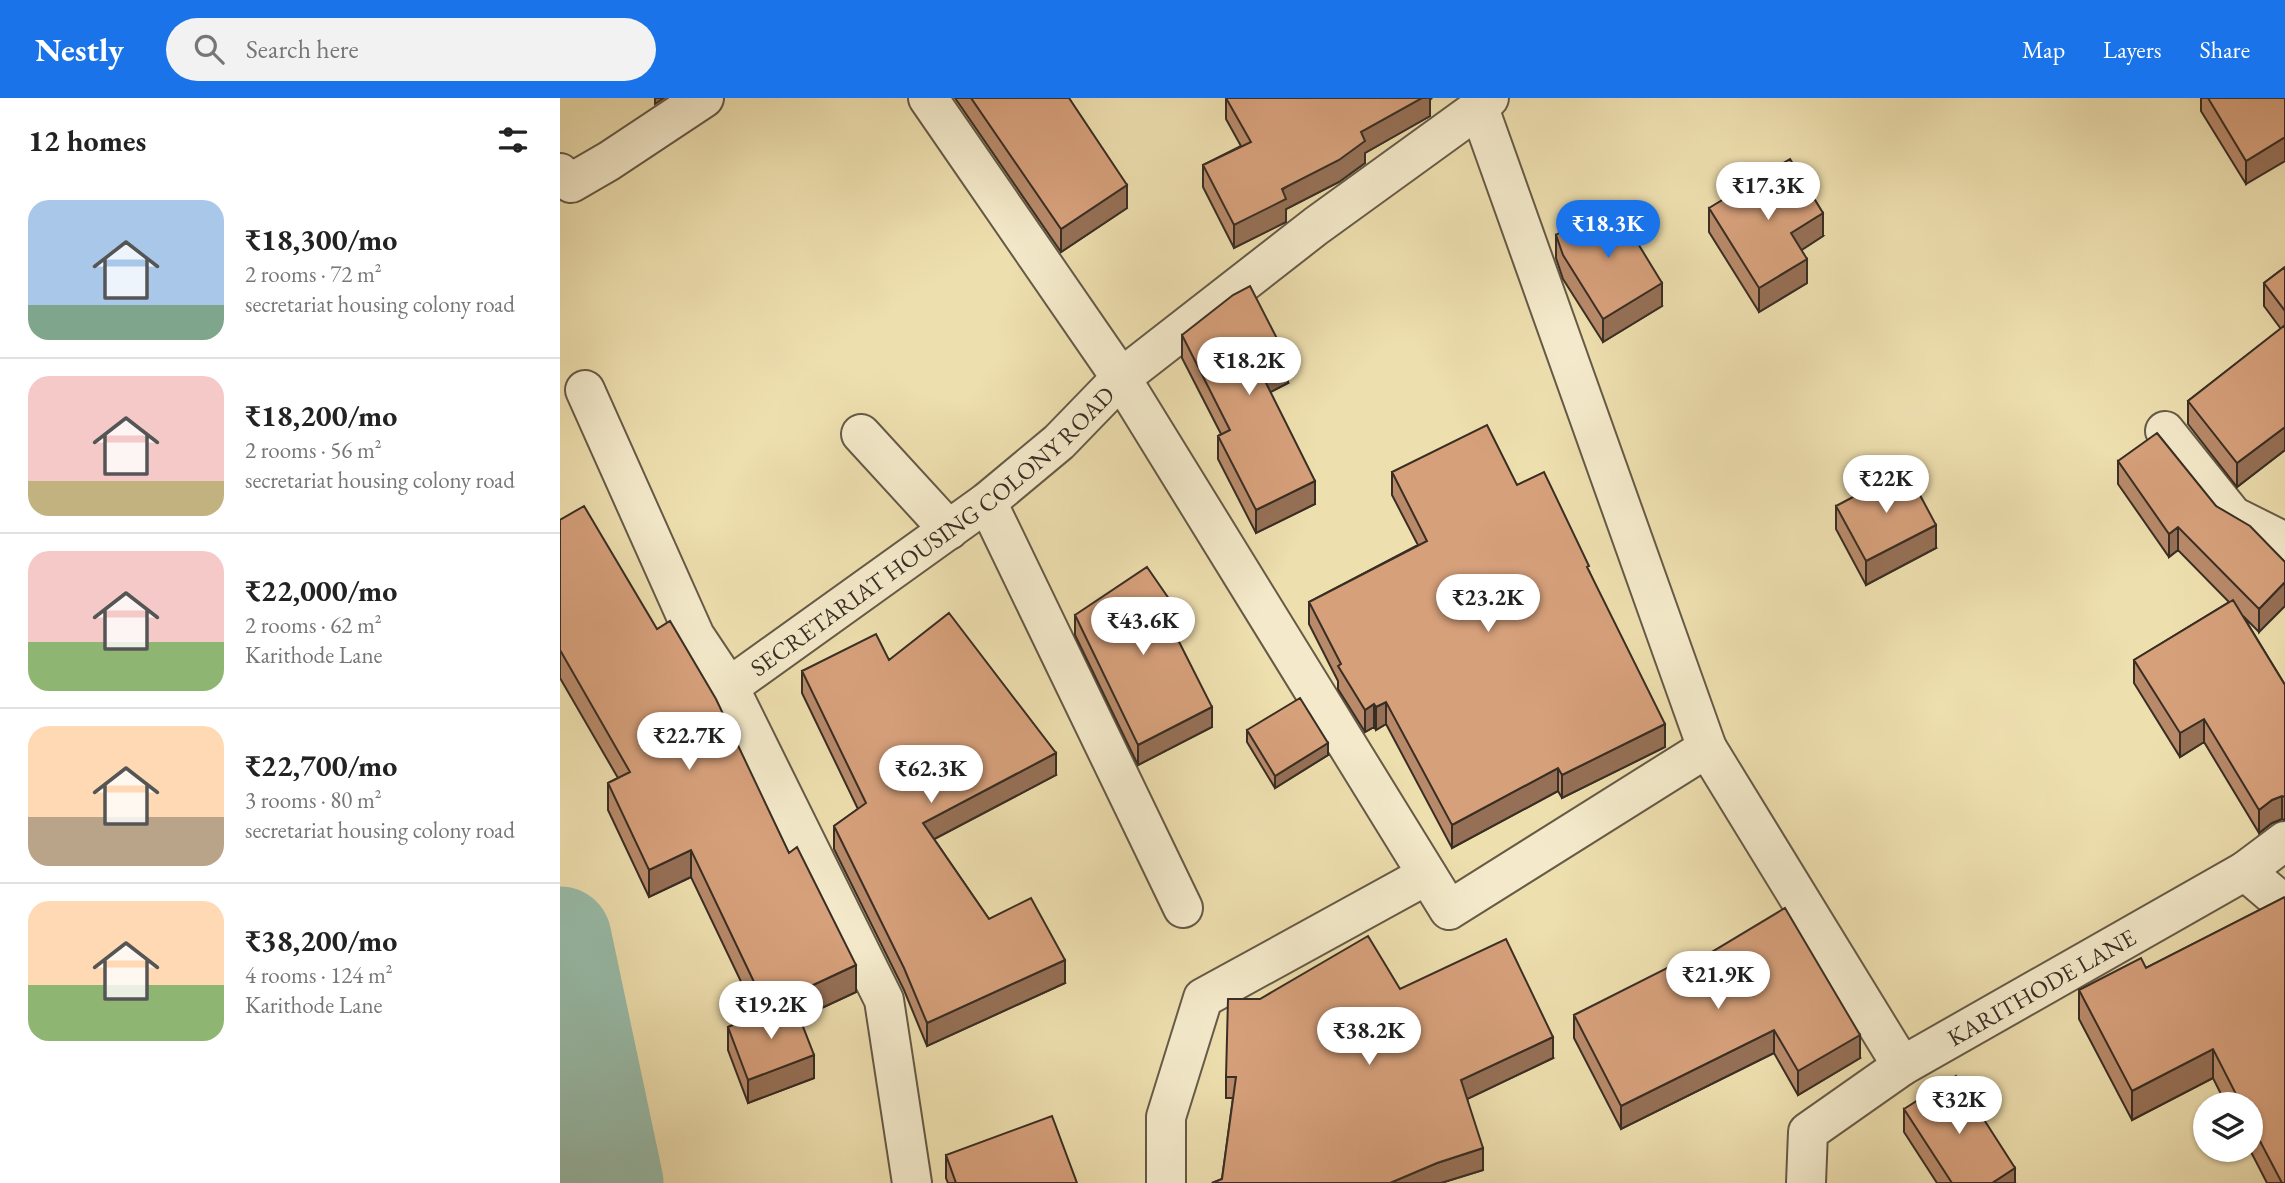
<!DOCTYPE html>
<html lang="en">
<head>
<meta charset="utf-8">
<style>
	body { margin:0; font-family:"EB Garamond",serif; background:#f2f2f2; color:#222; height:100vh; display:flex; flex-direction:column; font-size:26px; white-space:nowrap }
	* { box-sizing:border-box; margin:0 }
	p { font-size:23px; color:#767676 }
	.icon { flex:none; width:38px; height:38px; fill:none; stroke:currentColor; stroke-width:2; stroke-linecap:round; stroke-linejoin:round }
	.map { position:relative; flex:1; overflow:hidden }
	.sheet { display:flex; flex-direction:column; background:#fff; width:560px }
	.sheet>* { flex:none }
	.fabs { position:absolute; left:1633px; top:994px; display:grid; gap:14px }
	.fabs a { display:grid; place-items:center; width:70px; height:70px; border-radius:50%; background:#fff; box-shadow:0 2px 5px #0004; font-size:35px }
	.price { position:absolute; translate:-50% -60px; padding:0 16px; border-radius:24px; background:#fff; color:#222; font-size:23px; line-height:46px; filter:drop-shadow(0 2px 4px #0008) }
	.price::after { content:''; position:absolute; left:50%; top:42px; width:21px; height:16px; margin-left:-10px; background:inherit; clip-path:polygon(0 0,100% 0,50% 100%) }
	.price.active { background:#1a73e8; color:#fff }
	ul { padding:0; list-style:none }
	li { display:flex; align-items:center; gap:21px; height:175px; padding:0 28px }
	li+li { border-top:2px solid #e0e0e0 }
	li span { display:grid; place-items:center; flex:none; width:196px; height:140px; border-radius:21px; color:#555 }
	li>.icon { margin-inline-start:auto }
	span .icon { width:84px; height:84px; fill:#fffc; stroke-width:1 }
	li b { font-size:30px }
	h2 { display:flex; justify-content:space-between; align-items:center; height:84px; padding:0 28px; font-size:30px }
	header { display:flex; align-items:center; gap:42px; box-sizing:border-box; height:98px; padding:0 35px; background:#1a73e8; color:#fff }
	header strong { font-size:33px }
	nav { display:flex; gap:38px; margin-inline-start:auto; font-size:24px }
	.search { width:490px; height:63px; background:#f2f2f2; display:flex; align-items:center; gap:18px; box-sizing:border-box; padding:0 24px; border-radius:38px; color:#767676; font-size:26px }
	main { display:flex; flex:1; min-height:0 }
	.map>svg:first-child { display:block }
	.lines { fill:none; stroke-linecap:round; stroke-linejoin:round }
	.river { stroke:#99bdab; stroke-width:103 }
	.street-casing { stroke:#665a47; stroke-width:42 }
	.street { stroke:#f4eacb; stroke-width:38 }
	.wall { fill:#b88a6a; stroke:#392e24; stroke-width:2 }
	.shaded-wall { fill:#967056; stroke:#392e24; stroke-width:2 }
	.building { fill:#d6a07b; stroke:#392e24; stroke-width:2 }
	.labels { text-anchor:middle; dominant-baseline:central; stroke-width:5; stroke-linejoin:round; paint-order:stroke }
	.street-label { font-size:24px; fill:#392e24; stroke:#f4eacb }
</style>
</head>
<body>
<header>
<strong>Nestly</strong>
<div class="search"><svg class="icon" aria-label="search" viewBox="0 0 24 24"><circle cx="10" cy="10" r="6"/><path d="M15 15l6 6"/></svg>Search here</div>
<nav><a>Map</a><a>Layers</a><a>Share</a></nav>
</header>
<main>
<section class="sheet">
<h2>12 homes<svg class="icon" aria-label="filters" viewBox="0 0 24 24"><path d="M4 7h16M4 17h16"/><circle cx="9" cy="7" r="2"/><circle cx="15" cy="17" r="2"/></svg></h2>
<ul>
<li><span style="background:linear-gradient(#a9c7e8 75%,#7fa58c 0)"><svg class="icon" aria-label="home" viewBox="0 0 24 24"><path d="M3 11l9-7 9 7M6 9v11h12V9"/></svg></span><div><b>₹18,300/mo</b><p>2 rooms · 72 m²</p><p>secretariat housing colony road</p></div></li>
<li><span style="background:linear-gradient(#f6c9c9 75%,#c2b280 0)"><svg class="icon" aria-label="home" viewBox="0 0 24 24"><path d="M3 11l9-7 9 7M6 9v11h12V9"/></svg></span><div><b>₹18,200/mo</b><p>2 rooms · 56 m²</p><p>secretariat housing colony road</p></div></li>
<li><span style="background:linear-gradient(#f6c9c9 65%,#8fb573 0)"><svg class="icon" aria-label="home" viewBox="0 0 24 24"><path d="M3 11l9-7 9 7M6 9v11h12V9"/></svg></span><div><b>₹22,000/mo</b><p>2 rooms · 62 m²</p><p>Karithode Lane</p></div></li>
<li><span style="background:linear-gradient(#ffd9b3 65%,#b9a48a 0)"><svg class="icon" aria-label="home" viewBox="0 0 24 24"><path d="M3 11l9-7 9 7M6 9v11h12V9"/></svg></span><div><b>₹22,700/mo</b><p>3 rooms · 80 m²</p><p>secretariat housing colony road</p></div></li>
<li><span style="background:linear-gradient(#ffd9b3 60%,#8fb573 0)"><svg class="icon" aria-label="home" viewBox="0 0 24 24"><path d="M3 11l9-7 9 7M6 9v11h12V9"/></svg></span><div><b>₹38,200/mo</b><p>4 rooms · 124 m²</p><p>Karithode Lane</p></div></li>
</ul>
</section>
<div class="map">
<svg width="1725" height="1085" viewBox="0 0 1725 1085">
	<rect width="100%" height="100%" fill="#eedfaf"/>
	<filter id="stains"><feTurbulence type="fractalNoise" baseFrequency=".00286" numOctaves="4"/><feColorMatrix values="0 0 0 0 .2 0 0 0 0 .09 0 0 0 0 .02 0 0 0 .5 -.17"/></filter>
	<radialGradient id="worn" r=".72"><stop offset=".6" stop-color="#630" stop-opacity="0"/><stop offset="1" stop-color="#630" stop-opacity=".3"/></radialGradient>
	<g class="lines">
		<path class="river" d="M 0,840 L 52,1085"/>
		<defs>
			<g id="street">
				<path d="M 368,0 L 561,280 L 889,812 L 1147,650 L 1342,968"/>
				<path d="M 919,10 L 1147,650"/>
				<path d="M 0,75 L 11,85 L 49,63 L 144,0"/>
				<path d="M 25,292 L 135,538 L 169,589"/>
				<path d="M 1605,333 L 1673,418 L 1725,444"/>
				<path d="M 301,336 L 389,432"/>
				<path d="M 427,404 L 623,810"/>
				<path d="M 1685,773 L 1725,807"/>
				<path id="s1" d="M 352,1085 L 324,902 L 169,589 L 427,404 L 499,344 L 561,280 L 756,128 L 919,10 L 929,0"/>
				<path d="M 606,1085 L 606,1019 L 643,900 L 867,777"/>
				<path id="s2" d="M 1246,1085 L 1248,1034 L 1342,968 L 1685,773 L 1725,743"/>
			</g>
		</defs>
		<use href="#street" class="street-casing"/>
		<use href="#street" class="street"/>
	</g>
	<path class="wall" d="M 395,0 L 509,0 L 567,110 L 501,154 Z
		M 666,0 L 872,0 L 870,1 L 870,18 L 805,55 L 805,65 L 779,84 L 726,111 L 726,124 L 674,150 L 643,89 L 643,67 L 681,48 L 666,21 Z
		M 1641,0 L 1725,0 L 1686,86 L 1641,13 Z
		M 1149,110 L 1263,138 L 1241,152 L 1247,185 L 1199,214 L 1149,134 Z
		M 996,137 L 1102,208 L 1043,244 L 1003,181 L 996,160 Z
		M 1725,169 L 1725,352 L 1677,389 L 1628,326 L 1628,303 L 1721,231 L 1704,208 L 1704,185 Z
		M 622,237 L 728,285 L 710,294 L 755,406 L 696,435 L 658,361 L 658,338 L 661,336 L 622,260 Z
		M 1558,363 L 1656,408 L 1725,464 L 1699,534 L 1683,518 L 1725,587 L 1725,722 L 1722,721 L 1712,725 L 1699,735 L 1644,644 L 1620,659 L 1574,585 L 1574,562 L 1669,504 L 1618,452 L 1609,459 L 1558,386 Z
		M 832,374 L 957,387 L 1029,473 L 1105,649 L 1002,700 L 998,693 L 892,750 L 826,626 L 816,632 L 814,629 L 805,634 L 778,591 L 778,583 L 749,526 L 749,504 L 858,447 L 832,397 Z
		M 1276,408 L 1376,450 L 1306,487 L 1276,431 Z
		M 0,422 L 229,755 L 296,894 L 240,920 L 254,980 L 188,1005 L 168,952 L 168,929 L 197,917 L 131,779 L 89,799 L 48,712 L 48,685 L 58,680 L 0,580 Z
		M 515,517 L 616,531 L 613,533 L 652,629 L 578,667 L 515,537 Z
		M 329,562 L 496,677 L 374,741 L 429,821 L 505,885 L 367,948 L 344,892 L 274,751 L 274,728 L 298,711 L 242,595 L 242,573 Z
		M 687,632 L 768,657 L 715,690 L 687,644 Z
		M 1723,800 L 1725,1085 L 1707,1085 L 1690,1052 L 1690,1006 L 1666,1006 L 1653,980 L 1572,1022 L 1519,921 L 1519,892 L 1586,870 Z
		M 1115,876 L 1300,960 L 1238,997 L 1214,955 L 1061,1031 L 1014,940 L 1014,917 Z
		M 840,891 L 993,960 L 907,1001 L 923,1072 L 881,1085 L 652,1085 L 662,1081 L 673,1000 L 666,1000 L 666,979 L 700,901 Z
		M 1344,1011 L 1455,1085 L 1377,1085 L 1344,1034 Z
		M 386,1057 L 517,1085 L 388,1085 L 386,1080 Z"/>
	<path class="shaded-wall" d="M 95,0 L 104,0 L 95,6 Z
		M 862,0 L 872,0 L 870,1 L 870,18 L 805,55 L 805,65 L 779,84 L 726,111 L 726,124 L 674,150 L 674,127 L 801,34 Z
		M 1725,39 L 1725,63 L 1686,86 L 1686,63 Z
		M 567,87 L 567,110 L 501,154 L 501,131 Z
		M 1263,115 L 1263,138 L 1231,159 L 1231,135 Z
		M 1247,161 L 1247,185 L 1199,214 L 1199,190 Z
		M 1102,185 L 1102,208 L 1043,244 L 1043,221 Z
		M 728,262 L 728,285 L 701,299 L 701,275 Z
		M 1725,329 L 1725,352 L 1677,389 L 1677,365 Z
		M 755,383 L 755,406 L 696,435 L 696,412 Z
		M 1376,427 L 1376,450 L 1306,487 L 1306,463 Z
		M 1618,429 L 1618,452 L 1609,459 L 1609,436 Z
		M 1725,484 L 1725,508 L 1699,534 L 1699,511 Z
		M 616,511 L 616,531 L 606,538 L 606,518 Z
		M 826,604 L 826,626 L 816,632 L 816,609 Z
		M 814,606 L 814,629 L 805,634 L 805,612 Z
		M 652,609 L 652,629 L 578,667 L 578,647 Z
		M 1644,621 L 1644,644 L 1620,659 L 1620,635 Z
		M 1105,626 L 1105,649 L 1002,700 L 1002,677 Z
		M 768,645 L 768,657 L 715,690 L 715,678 Z
		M 496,655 L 496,677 L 363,747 L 363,725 Z
		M 998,670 L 998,693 L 892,750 L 892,727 Z
		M 1722,698 L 1722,721 L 1712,725 L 1699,735 L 1699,712 L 1712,702 Z
		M 131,752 L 131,779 L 89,799 L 89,772 Z
		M 505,862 L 505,885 L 367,948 L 367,925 Z
		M 296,867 L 296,894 L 206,936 L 206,909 Z
		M 1214,932 L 1214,955 L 1061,1031 L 1061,1008 Z
		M 1300,937 L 1300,960 L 1238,997 L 1238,973 Z
		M 993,939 L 993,960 L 901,1004 L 901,982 Z
		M 1653,951 L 1653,980 L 1572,1022 L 1572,993 Z
		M 254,957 L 254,980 L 188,1005 L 188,982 Z
		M 923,1050 L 923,1072 L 881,1085 L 830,1085 L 877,1065 Z
		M 1455,1070 L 1455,1085 L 1432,1085 Z"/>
	<path class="building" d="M 411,0 L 509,0 L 567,87 L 501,131 Z
		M 666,0 L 862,0 L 801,34 L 805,43 L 779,62 L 722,91 L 726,101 L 674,127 L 643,67 L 691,44 Z
		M 1648,0 L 1725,0 L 1725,39 L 1686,63 Z
		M 1230,61 L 1263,115 L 1231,135 L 1247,161 L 1199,190 L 1149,110 Z
		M 1052,103 L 1102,185 L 1043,221 L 1003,157 L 996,137 Z
		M 1725,169 L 1725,213 L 1704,185 Z
		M 690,188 L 728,262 L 701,275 L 755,383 L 696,412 L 658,338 L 670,332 L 622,237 L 673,197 Z
		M 1725,227 L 1725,329 L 1677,365 L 1628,303 Z
		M 927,327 L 957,387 L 984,374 L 1029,468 L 1027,469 L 1105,626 L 1002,677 L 998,670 L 892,727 L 826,604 L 816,609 L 814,606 L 805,612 L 778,568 L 781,566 L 749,504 L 867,443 L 832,374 Z
		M 1597,335 L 1656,408 L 1690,428 L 1725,464 L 1725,484 L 1699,511 L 1618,429 L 1609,436 L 1558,363 Z
		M 1346,371 L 1376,427 L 1306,463 L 1276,408 Z
		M 24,408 L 97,531 L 110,523 L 156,601 L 229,755 L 237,749 L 296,867 L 206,909 L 131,752 L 89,772 L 48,685 L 70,674 L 0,552 L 0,422 Z
		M 587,469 L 616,511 L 606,518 L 652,609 L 578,647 L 515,517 Z
		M 1673,502 L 1725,587 L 1725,699 L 1722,698 L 1712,702 L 1699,712 L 1644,621 L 1620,635 L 1574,562 Z
		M 389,515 L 496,655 L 363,725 L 429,821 L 471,800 L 505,862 L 367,925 L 344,870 L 274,728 L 306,705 L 242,573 L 316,536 L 329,562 Z
		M 740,600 L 768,645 L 715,678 L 687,632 Z
		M 1725,799 L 1725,1085 L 1722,1085 L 1690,1024 L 1690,1006 L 1681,1006 L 1653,951 L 1572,993 L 1519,892 L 1581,860 L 1586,870 Z
		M 1225,810 L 1300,937 L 1238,973 L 1214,932 L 1061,1008 L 1014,917 L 1111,868 L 1115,876 Z
		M 808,838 L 840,891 L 946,841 L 993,939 L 901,982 L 923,1050 L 877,1065 L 830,1085 L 652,1085 L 662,1081 L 676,979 L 666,979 L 668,901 L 700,901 Z
		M 233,903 L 254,957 L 188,982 L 168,929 Z
		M 1396,978 L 1455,1070 L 1432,1085 L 1392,1085 L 1344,1011 Z
		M 492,1018 L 517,1085 L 396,1085 L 386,1057 Z"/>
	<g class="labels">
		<g class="street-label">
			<text stroke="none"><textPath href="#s1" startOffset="791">SECRETARIAT HOUSING COLONY ROAD</textPath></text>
			<text stroke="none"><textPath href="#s2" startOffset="326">KARITHODE LANE</textPath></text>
		</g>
	</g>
	<rect width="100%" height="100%" filter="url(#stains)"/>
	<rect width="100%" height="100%" fill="url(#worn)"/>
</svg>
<div class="fabs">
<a><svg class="icon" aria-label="layers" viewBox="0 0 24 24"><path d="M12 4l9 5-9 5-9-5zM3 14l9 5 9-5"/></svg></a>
</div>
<b class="price" style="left:1208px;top:124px">₹17.3K</b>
<b class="price active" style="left:1048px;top:162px">₹18.3K</b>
<b class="price" style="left:689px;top:299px">₹18.2K</b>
<b class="price" style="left:1326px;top:417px">₹22K</b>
<b class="price" style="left:928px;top:536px">₹23.2K</b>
<b class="price" style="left:583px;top:559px">₹43.6K</b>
<b class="price" style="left:129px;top:674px">₹22.7K</b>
<b class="price" style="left:371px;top:707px">₹62.3K</b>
<b class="price" style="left:1158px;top:913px">₹21.9K</b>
<b class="price" style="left:211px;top:943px">₹19.2K</b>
<b class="price" style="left:809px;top:969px">₹38.2K</b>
<b class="price" style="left:1399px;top:1038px">₹32K</b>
</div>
</main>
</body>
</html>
